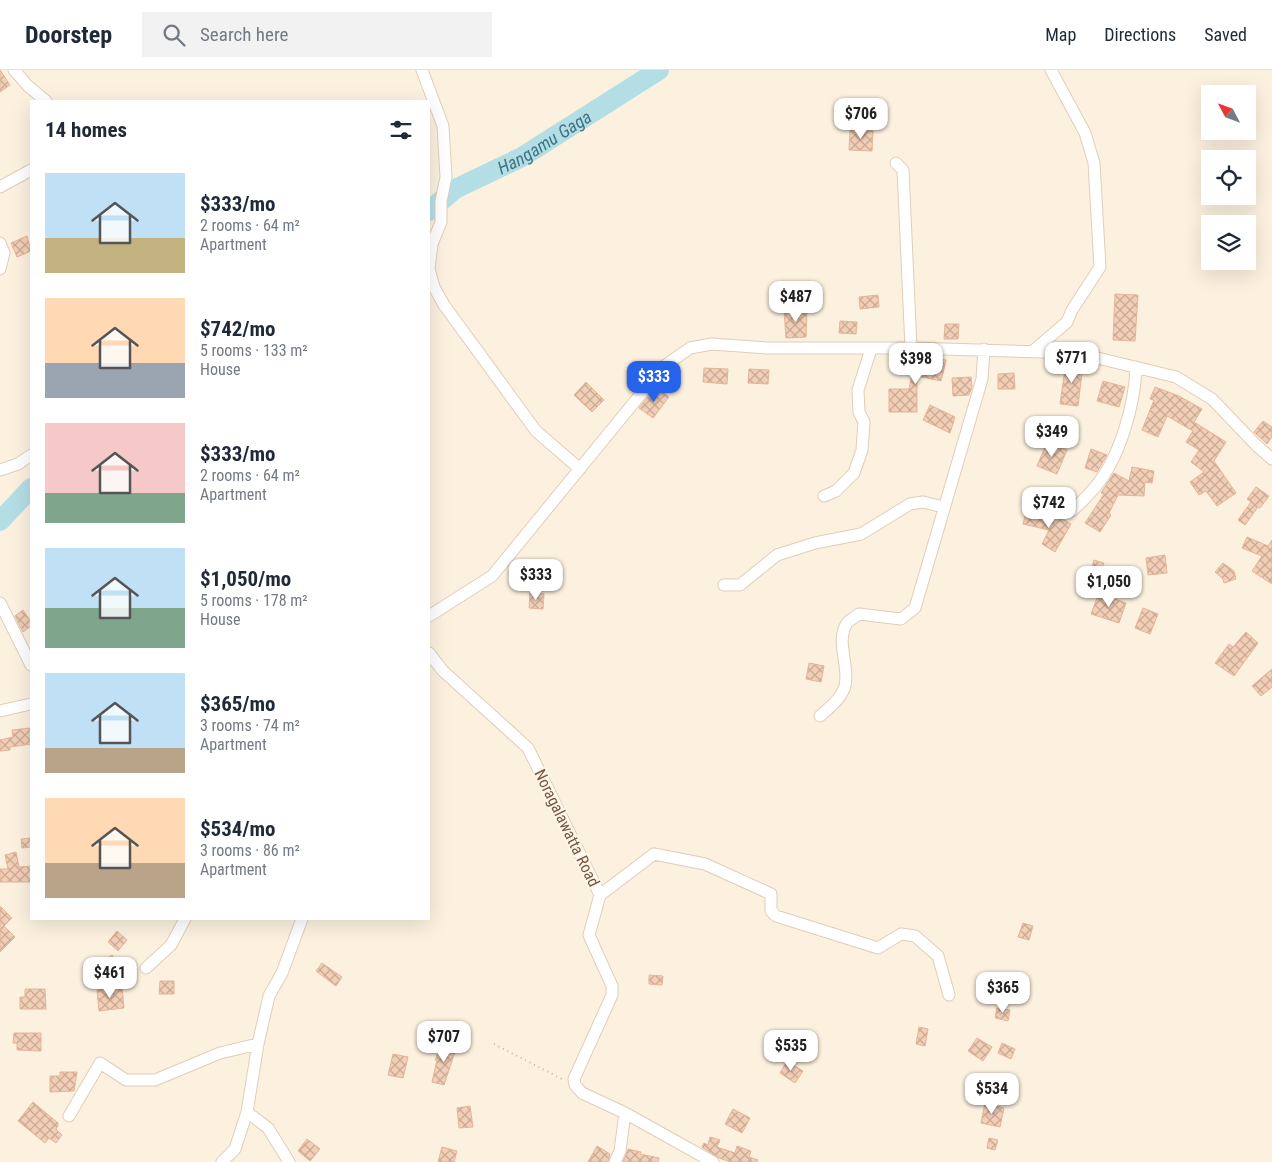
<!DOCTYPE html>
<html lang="en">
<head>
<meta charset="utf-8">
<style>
	body { margin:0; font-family:"Roboto Condensed",sans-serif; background:#f2f2f3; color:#1f2937; height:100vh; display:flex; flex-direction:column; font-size:19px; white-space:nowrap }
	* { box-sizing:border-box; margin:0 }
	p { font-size:16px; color:#747a83 }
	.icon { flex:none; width:28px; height:28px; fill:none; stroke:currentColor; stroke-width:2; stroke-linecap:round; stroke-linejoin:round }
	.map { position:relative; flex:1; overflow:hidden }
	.details { position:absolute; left:30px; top:30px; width:400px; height:820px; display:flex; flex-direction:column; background:#fff; border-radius:0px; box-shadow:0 5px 20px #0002 }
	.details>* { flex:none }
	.needle { width:32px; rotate:311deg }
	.controls { position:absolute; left:1201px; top:15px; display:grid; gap:10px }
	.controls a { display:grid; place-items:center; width:55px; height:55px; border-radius:0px; background:#fff; box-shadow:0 5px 20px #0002; font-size:25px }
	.price { position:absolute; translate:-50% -42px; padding:0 11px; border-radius:10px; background:#fff; color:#222; font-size:16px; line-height:32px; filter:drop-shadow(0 1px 2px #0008) }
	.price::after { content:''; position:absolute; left:50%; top:30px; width:15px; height:11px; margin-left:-8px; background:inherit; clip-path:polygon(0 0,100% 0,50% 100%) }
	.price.selected { background:#2563eb; color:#fff }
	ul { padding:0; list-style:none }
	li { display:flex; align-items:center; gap:15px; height:125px; padding:0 15px }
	li span { display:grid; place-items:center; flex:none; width:140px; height:100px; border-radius:0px; color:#555 }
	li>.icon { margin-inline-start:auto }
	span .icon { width:60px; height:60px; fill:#fffc; stroke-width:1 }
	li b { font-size:21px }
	h2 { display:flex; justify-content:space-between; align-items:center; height:60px; padding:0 15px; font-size:21px }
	header { display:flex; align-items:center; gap:30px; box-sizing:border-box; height:70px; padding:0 25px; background:#fff; border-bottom:1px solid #e0e1e3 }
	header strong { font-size:24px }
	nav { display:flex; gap:28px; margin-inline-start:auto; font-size:18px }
	.search { width:350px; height:45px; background:#f2f2f3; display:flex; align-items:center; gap:12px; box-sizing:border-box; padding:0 18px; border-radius:0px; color:#747a83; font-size:19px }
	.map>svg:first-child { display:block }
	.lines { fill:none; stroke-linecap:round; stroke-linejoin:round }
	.river { stroke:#b4dee6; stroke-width:20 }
	.building { fill:url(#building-cross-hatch); stroke:#e5b596 }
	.minor-casing { stroke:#e0cdbb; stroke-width:13 }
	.path { stroke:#d6b29a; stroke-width:2; stroke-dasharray:1 4; stroke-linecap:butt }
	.minor { stroke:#fff; stroke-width:11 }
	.labels { text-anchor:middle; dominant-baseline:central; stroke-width:4; stroke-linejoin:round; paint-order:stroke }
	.street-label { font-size:16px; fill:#735647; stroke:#fff5e5 }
	.water-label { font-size:18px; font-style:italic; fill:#3e7580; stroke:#fff5e5 }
</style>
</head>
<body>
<header>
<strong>Doorstep</strong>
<div class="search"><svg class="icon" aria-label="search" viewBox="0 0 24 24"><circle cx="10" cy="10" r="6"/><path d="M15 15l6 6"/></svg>Search here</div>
<nav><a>Map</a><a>Directions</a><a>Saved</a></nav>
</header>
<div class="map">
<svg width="1272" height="1092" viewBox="0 0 1272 1092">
	<defs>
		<pattern id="building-cross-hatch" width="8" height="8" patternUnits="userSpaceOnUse" patternTransform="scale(1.25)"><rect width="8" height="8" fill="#f2ceb6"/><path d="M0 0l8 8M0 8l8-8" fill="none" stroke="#c8aa96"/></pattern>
	</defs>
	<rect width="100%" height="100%" fill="#fcf1df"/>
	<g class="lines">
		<g class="river">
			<path id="s1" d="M 429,141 L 455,119 L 522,87 L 659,0"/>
			<path d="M 0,451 L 31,418"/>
		</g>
	</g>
	<path class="building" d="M 0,0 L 10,15 L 0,22 Z
		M 850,60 L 873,61 L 872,81 L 849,80 Z
		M 27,166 L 31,181 L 17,187 L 11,173 Z
		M 1115,224 L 1138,225 L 1135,271 L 1113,270 Z
		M 878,225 L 879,237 L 860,239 L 859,227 Z
		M 807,238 L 806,267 L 786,268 L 784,241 Z
		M 840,251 L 857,252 L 856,264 L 839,263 Z
		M 945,254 L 959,254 L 958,269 L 944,269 Z
		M 916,286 L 946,290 L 941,311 L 917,306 L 917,342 L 889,342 L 889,319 L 909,319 Z
		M 1066,292 L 1084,294 L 1082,303 L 1078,336 L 1060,334 Z
		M 704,298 L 728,299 L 727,314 L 703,312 Z
		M 749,299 L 769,300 L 768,314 L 748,313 Z
		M 1014,303 L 1015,319 L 998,319 L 998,304 Z
		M 971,307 L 972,317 L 969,325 L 953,326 L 952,308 Z
		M 1103,311 L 1125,317 L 1119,337 L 1097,331 Z
		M 586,312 L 604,330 L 592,342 L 574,325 Z
		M 656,317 L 669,327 L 653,348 L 639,338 Z
		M 1155,317 L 1179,326 L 1202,339 L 1194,352 L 1226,372 L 1214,391 L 1236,423 L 1217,436 L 1206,421 L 1199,425 L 1190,412 L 1204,402 L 1191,392 L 1199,380 L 1186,372 L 1193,361 L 1167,346 L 1158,367 L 1142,360 L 1154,330 L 1150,329 Z
		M 930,335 L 955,347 L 950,363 L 923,350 Z
		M 1263,351 L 1272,357 L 1272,367 L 1267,374 L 1254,362 Z
		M 1047,372 L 1067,380 L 1057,404 L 1037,396 Z
		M 1091,379 L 1107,385 L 1097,402 L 1085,398 Z
		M 1132,397 L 1154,401 L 1152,413 L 1145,412 L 1144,426 L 1118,425 L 1109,443 L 1111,445 L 1100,462 L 1085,453 L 1104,424 L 1101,423 L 1114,403 L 1129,411 Z
		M 1256,417 L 1269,426 L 1260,438 L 1258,437 L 1245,455 L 1238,450 L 1251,432 L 1247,429 Z
		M 1026,442 L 1056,449 L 1057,446 L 1071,454 L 1055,482 L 1042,474 L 1049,460 L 1023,454 Z
		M 1247,467 L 1268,476 L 1272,470 L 1272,514 L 1252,501 L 1262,486 L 1242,478 Z
		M 1165,485 L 1167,503 L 1148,505 L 1146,488 Z
		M 1094,490 L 1104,493 L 1100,503 L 1091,500 Z
		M 1223,493 L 1234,501 L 1236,509 L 1224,513 L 1223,509 L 1215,502 Z
		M 522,495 L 531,504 L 520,514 L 511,504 Z
		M 530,523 L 544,524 L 543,539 L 529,538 Z
		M 1099,523 L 1126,533 L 1119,553 L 1091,544 Z
		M 1143,538 L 1158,544 L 1150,564 L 1135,558 Z
		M 23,540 L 31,552 L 31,556 L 23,562 L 15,546 Z
		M 1246,562 L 1258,573 L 1234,606 L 1215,593 L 1229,574 L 1233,577 Z
		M 809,593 L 824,596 L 821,612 L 806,609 Z
		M 1272,599 L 1272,617 L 1261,626 L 1252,616 Z
		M 30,658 L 31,674 L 10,677 L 10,680 L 0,681 L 0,670 L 13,667 L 12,660 Z
		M 31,768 L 31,777 L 22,778 L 21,769 Z
		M 16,782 L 19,797 L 31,796 L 31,812 L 0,812 L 0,799 L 8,799 L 5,785 Z
		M 0,836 L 12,848 L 4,856 L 15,867 L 0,882 Z
		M 1023,853 L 1033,856 L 1029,870 L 1018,867 Z
		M 117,861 L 127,870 L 118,881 L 108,872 Z
		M 112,885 L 122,902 L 96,919 L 85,903 Z
		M 322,893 L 342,907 L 336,916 L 316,901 Z
		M 649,905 L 663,906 L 662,915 L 649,914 Z
		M 160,911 L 174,911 L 174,924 L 159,924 Z
		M 122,917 L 124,938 L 99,941 L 97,920 Z
		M 25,919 L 45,919 L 46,939 L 20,939 L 20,927 L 25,927 Z
		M 997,938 L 1010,940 L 1008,951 L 995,948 Z
		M 919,957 L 928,959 L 925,976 L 916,974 Z
		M 14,963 L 41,963 L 41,981 L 17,980 L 17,973 L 13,973 Z
		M 977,968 L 992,977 L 983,991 L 968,981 Z
		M 443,971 L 457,976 L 444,1015 L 432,1012 L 437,990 L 435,990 Z
		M 1002,973 L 1015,979 L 1011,989 L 998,983 Z
		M 393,984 L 408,987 L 403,1008 L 388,1005 Z
		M 787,991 L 803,1001 L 795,1013 L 780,1003 Z
		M 60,1002 L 77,1002 L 74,1021 L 50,1022 L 50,1006 L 60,1006 Z
		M 33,1032 L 58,1053 L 58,1056 L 56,1059 L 62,1065 L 56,1073 L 49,1068 L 45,1073 L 18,1051 Z
		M 985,1033 L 1004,1038 L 1000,1057 L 981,1053 Z
		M 470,1036 L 473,1057 L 459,1058 L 457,1038 Z
		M 733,1039 L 750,1048 L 742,1063 L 725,1054 Z
		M 710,1067 L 720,1070 L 717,1077 L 735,1083 L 737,1076 L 751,1081 L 749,1087 L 758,1090 L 757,1092 L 731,1092 L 719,1088 L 702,1077 L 704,1073 L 708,1075 Z
		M 989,1068 L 998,1070 L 995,1080 L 987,1078 Z
		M 307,1069 L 320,1079 L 310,1091 L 298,1081 Z
		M 597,1076 L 610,1084 L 608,1092 L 588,1092 Z
		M 442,1077 L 457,1081 L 454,1092 L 438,1092 Z
		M 628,1079 L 641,1082 L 640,1084 L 659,1088 L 658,1092 L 623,1092 Z"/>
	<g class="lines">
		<defs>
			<path id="minor" d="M 14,0 L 28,16 L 46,31
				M 422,0 L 443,56 L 446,107 L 441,131 L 441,152 L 432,174 L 429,199 L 434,217 L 444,235 L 536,361 L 580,399
				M 896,93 L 903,100 L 911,278
				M 0,117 L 31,100
				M 0,173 L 4,183 L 0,199
				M 1033,281 L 1067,252 L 1072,240 L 1100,197 L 1094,93 L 1085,63 L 1051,0
				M 0,400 L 18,394 L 31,385
				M 824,426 L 836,421 L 854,403 L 862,380 L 864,352 L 859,342 L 858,320 L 871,279
				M 1072,441 C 1080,433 1089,425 1096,416 C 1120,387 1135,334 1136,297
				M 724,515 L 740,515 L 777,485 L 815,473 L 861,464 L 910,434 L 923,432 L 943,437
				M 0,533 L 31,595
				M 429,546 L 492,506 L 663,297 L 690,278 L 712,274 L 767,278 L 911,278 L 1077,283 L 1176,307 L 1212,329 L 1256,375 L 1272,389
				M 429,583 L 443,601 L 528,678 L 600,825 L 589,865 L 612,916 L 612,925 L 574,1009 L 575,1015 L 582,1023 L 625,1043 L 713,1092
				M 0,641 L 31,634
				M 820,646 C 830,637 841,629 845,616 C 850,596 835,571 847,553 C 849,550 856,547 859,544 L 901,549 L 915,538 L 982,309 L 984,279
				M 600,825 L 654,784 L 705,794 L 771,824 L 771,841 L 776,846 L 878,878 L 901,864 L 915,866 L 938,886 L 949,925
				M 146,898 L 171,875 L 185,849
				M 247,1042 L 268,1058 L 289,1092
				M 69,1046 L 100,993 L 126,1010 L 155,1010 L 220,983 L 258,974
				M 222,1092 L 235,1079 L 247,1042 L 258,974 L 269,926 L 282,903 L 302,849
				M 615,1092 L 620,1081 L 625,1043"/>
		</defs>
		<use href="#minor" class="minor-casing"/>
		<path class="path" d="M 494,974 L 562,1009"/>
		<use href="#minor" class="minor"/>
	</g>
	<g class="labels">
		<g class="street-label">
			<text transform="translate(567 758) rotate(64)">Noragalawatta Road</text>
		</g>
		<g class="water-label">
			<text stroke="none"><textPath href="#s1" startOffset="135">Hangamu Gaga</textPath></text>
		</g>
	</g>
</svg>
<div class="controls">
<a><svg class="needle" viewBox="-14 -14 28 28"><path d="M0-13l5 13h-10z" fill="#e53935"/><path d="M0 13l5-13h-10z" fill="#747a83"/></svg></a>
<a><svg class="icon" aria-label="locate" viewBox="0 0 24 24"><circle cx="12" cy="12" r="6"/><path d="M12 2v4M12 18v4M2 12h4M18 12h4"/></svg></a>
<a><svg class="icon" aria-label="layers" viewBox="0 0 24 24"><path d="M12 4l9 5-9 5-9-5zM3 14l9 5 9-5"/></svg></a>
</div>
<b class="price" style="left:861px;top:70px">$706</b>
<b class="price" style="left:796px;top:253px">$487</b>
<b class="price" style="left:1072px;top:314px">$771</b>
<b class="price" style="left:916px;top:315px">$398</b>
<b class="price selected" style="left:654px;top:333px">$333</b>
<b class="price" style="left:1052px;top:388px">$349</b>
<b class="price" style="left:1049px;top:459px">$742</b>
<b class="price" style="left:536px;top:531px">$333</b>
<b class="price" style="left:1109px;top:538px">$1,050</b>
<b class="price" style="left:110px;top:929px">$461</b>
<b class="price" style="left:1003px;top:944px">$365</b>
<b class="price" style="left:444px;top:993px">$707</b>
<b class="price" style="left:791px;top:1002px">$535</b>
<b class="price" style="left:992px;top:1045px">$534</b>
<section class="details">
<h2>14 homes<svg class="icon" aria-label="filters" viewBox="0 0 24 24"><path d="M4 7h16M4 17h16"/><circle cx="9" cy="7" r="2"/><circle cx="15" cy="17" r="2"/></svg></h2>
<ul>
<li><span style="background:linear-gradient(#bfe0f5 65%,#c2b280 0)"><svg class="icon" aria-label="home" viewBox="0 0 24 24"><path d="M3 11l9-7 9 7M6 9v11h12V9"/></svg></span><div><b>$333/mo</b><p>2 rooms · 64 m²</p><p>Apartment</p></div></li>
<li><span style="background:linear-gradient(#ffd9b3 65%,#9aa5b1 0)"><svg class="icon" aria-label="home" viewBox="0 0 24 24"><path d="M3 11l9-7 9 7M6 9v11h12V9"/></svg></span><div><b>$742/mo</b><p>5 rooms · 133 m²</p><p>House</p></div></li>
<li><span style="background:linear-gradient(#f6c9c9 70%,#7fa58c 0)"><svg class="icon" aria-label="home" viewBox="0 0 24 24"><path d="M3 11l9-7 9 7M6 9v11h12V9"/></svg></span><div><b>$333/mo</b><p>2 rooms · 64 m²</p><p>Apartment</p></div></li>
<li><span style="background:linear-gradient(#bfe0f5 60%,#7fa58c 0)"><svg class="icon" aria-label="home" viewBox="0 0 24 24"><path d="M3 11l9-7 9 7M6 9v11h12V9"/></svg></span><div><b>$1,050/mo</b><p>5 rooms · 178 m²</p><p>House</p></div></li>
<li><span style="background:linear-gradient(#bfe0f5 75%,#b9a48a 0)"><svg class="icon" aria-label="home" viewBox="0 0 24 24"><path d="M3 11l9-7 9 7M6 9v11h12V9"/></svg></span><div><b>$365/mo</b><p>3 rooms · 74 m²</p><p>Apartment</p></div></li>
<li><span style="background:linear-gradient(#ffd9b3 65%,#b9a48a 0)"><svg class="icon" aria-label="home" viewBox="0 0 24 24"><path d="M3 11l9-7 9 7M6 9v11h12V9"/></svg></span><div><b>$534/mo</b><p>3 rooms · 86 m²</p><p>Apartment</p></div></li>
</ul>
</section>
</div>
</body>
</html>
